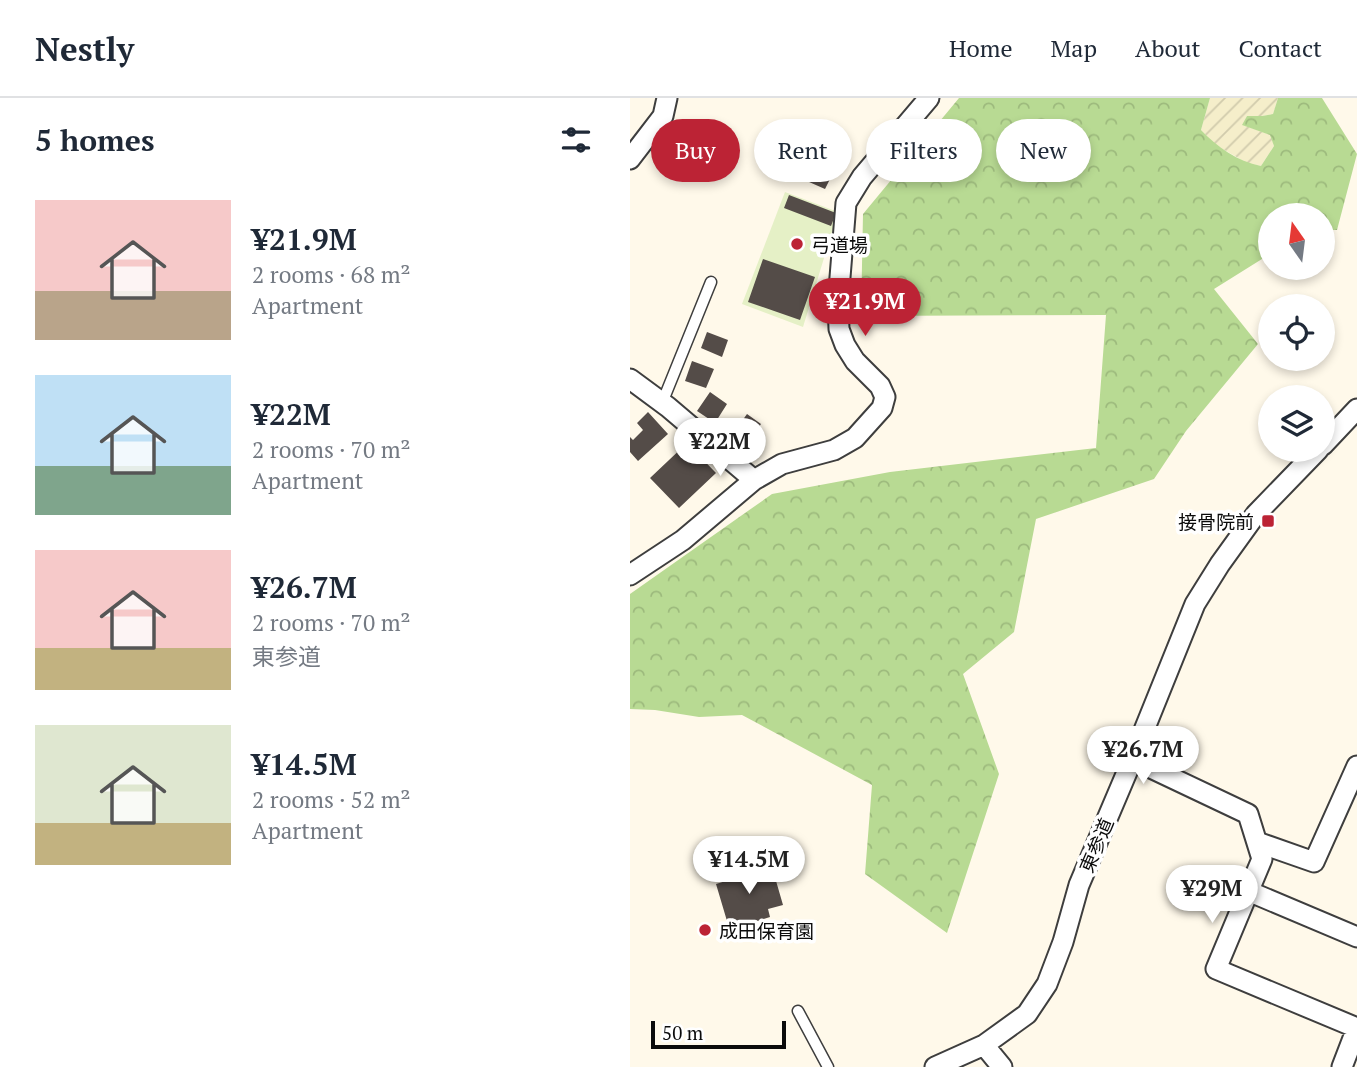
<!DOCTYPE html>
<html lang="en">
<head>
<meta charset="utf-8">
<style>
	body { margin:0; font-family:"PT Serif","Noto Sans JP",serif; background:#f6f6f7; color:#1f2937; height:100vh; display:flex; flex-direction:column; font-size:26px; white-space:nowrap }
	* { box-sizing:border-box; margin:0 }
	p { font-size:23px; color:#747a83 }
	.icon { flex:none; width:38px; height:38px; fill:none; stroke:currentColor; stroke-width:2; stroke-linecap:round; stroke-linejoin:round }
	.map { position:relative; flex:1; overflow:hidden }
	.details { display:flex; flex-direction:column; background:#fff; width:630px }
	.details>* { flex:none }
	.hud { position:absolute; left:21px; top:21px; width:600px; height:63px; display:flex; gap:14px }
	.needle { width:46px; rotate:346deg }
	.buttons { position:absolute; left:628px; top:105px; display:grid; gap:14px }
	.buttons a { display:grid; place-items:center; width:77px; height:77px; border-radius:50%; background:#fff; box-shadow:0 4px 10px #0003; font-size:35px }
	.scale { position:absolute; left:21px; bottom:18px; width:135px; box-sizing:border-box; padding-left:7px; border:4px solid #0b0b0b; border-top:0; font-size:19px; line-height:24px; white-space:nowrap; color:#0b0b0b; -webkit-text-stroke:5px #fff; paint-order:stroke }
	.price { position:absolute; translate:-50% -60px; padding:0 16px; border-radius:24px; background:#fff; color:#222; font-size:23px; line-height:46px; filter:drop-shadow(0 2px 4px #0008) }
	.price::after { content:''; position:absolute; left:50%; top:42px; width:21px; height:16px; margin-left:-10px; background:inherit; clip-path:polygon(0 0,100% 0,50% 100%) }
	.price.current { background:#bc2335; color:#fff }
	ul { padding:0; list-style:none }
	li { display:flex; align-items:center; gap:21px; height:175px; padding:0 35px }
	li span { display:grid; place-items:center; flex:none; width:196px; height:140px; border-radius:0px; color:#555 }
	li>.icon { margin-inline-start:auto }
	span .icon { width:84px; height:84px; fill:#fffc; stroke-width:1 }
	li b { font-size:30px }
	h2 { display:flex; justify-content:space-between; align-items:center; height:84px; padding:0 35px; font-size:30px }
	.pill { padding:0 24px; border-radius:32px; background:#fff; box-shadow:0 4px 10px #0003; font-size:24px; line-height:63px }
	.pill.current { background:#bc2335; color:#fff }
	header { display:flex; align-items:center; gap:42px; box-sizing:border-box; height:98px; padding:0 35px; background:#fff; border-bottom:2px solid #e0e1e3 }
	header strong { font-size:33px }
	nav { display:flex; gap:38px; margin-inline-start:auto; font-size:24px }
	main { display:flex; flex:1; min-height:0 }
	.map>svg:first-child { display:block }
	.farmland { fill:url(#farmland-furrows) }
	.forest { fill:url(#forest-crowns) }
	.pitch { fill:#e5f0c6 }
	.building { fill:#544c48 }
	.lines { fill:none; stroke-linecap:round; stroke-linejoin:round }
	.lane-casing { stroke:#3e3e3e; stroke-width:13 }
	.street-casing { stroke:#3e3e3e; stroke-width:23 }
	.lane { stroke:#fff; stroke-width:10 }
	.street { stroke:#fff; stroke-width:19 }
	.poi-dot { fill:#bc2335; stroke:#fff; stroke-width:2.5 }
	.labels { text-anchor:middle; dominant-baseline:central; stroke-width:7; stroke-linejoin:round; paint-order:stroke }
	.poi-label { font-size:19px; fill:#0b0b0b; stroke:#fff; text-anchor:start }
	.street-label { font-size:19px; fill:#0b0b0b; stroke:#fff }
</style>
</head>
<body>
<header>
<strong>Nestly</strong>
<nav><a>Home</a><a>Map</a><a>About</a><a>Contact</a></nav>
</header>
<main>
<section class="details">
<h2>5 homes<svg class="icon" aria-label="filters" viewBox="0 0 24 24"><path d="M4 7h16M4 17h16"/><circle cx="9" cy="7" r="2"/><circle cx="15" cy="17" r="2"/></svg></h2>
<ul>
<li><span style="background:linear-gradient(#f6c9c9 65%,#b9a48a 0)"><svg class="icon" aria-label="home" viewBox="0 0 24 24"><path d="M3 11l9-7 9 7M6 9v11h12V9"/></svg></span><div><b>¥21.9M</b><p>2 rooms · 68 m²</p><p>Apartment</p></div></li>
<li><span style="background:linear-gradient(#bfe0f5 65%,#7fa58c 0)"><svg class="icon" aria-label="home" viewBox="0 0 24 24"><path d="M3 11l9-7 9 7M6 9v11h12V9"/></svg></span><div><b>¥22M</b><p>2 rooms · 70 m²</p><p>Apartment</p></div></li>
<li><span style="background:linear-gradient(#f6c9c9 70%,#c2b280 0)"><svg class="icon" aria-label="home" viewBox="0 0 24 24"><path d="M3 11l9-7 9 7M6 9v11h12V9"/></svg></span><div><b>¥26.7M</b><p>2 rooms · 70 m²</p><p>東参道</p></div></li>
<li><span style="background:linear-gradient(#dfe7d0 70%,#c2b280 0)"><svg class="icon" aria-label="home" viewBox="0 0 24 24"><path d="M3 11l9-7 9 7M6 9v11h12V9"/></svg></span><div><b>¥14.5M</b><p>2 rooms · 52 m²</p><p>Apartment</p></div></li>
</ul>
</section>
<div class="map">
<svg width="727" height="969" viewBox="0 0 727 969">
	<defs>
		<pattern id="farmland-furrows" width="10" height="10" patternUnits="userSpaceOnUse" patternTransform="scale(1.75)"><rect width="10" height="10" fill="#f5eeca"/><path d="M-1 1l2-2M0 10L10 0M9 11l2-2" fill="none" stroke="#d1cbac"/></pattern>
		<pattern id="forest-crowns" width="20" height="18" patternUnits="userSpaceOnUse" patternTransform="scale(1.75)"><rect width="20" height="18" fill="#b8da93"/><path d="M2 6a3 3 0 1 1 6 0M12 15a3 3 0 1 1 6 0" fill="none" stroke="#9dba7d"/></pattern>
	</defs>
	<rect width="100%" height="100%" fill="#fff9ea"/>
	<path class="farmland" d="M 580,0 L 648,0 L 643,16 L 632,18 L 617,18 L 613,27 L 641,37 L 644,48 L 631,68 L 617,65 L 584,46 L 571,32 Z"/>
	<path class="forest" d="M 329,0 L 580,0 L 571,32 C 587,49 607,63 631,68 L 644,48 L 640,37 L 612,27 L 617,18 L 632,18 L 643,16 L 648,0 L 692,0 L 727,56 L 707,132 L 693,132 L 693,117 L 640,117 L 640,156 L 584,191 L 628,246 L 556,333 L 524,381 L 406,421 L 384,534 L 333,576 L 369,676 L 317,835 L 235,776 L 242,687 L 112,617 L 69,619 L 25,612 L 0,611 L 0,496 L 142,396 L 260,374 L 466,350 L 476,217 L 231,218 L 233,116 Z"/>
	<path class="pitch" d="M 155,94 L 208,114 L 173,229 L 112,206 Z"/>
	<path class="building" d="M 177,65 L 202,77 L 195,91 L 170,80 Z
		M 159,97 L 206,115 L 201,128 L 154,110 Z
		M 133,161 L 185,179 L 170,222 L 118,204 Z
		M 77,234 L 98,242 L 92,259 L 71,250 Z
		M 62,263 L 84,271 L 76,290 L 55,283 Z
		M 80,294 L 97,306 L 85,325 L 67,313 Z
		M 18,314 L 38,336 L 8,363 L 0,354 L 0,339 L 3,342 L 13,332 L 7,325 Z
		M 117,316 L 131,326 L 116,347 L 102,337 Z
		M 57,345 L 86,375 L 49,410 L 20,380 Z
		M 142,769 L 153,807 L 138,811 L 140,819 L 108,829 L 105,821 L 97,823 L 86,786 L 99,782 L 98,777 L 122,770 L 124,775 Z"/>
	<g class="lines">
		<defs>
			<path id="lane" d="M 32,305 L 81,184
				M 168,913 L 198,969"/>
			<path id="street" d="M 0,61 L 33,18 L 37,0
				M 0,281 L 38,309 L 124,382 L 53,442 L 0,477
				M 693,347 L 727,311
				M 124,382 L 152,366 L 204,352 L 225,340 L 252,310 L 255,299 L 250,288 L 225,263 L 215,247 L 209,231 L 208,204 L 216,105 L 232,79 L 299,0
				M 502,661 L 618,716 L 632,761 L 586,871 L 727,930
				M 627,744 L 684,764 L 727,668
				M 618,793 L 727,839
				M 354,947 L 372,969
				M 305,969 L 354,947 L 397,916 L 417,886 L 433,844 L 449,787 L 500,667 L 565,506 L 590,466 L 626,416 L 688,352
				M 712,969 L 727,930"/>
		</defs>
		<use href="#lane" class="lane-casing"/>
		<use href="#street" class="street-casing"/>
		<use href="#lane" class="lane"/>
		<use href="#street" class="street"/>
	</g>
	<g class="poi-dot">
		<circle cx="167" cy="146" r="7"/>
		<rect x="631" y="416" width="14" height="14" rx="3.5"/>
		<circle cx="75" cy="832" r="7"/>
	</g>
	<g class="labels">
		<g class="poi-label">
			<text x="181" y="146">弓道場</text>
			<text x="624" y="423" text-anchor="end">接骨院前</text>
			<text x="89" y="832">成田保育園</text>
		</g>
		<g class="street-label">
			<text transform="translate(466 747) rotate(-67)">東参道</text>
		</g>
	</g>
</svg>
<div class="buttons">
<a><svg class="needle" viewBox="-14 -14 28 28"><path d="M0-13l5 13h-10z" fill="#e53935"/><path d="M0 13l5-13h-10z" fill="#747a83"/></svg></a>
<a><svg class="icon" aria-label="locate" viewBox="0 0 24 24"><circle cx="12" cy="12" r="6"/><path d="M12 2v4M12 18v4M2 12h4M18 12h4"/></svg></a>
<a><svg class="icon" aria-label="layers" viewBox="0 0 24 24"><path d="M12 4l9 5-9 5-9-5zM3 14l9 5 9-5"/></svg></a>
</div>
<div class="scale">50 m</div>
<b class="price current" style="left:235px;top:240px">¥21.9M</b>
<b class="price" style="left:90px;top:380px">¥22M</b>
<b class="price" style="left:513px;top:688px">¥26.7M</b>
<b class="price" style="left:119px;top:798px">¥14.5M</b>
<b class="price" style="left:582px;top:827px">¥29M</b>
<div class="hud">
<a class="pill current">Buy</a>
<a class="pill">Rent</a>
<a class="pill">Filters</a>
<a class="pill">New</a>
</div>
</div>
</main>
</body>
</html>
